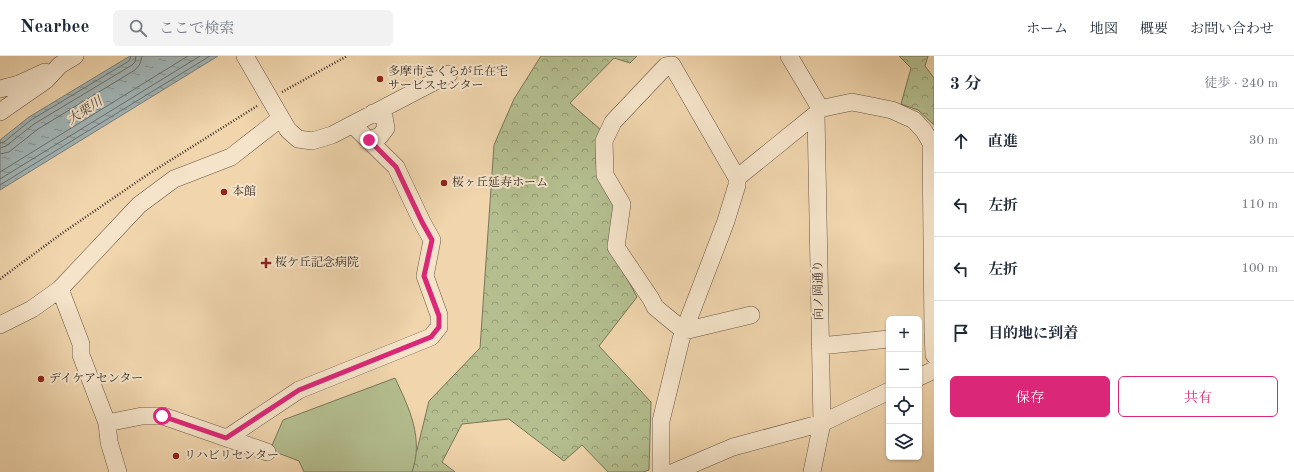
<!DOCTYPE html>
<html lang="ja">
<head>
<meta charset="utf-8">
<style>
	:root { --surface:#fff; --page:#f2f2f3; --text:#1f2937; --muted:#747a83; --line:#e0e1e3; --accent:#db2777 }
	body { margin:0; font-family:"Old Standard TT","Noto Serif JP",serif; background:var(--page); color:var(--text) }
	.controls { position:absolute; right:12px; bottom:12px; display:grid; overflow:hidden; border-radius:6px; box-shadow:0 1px 3px #0004 }
	.controls button { width:36px; height:36px; display:grid; place-items:center; padding:0; border:0; border-bottom:1px solid var(--line); background:var(--surface); color:var(--text); font:20px sans-serif }
	.stop { position:absolute; width:12px; height:12px; margin:-9px; border:3px solid #db2777; border-radius:50%; background:#fff }
	.stop.end { background:#db2777; border-color:#fff; box-shadow:0 1px 4px #0008 }
	.list { margin:0; padding:0; list-style:none }
	h2 { display:flex; justify-content:space-between; align-items:center; height:52px; margin:0; padding:0 16px; font-size:17px }
	h2 small { font-size:13px; font-weight:400; color:var(--muted) }
	.list li { display:grid; grid-template-columns:26px 1fr auto; gap:12px; align-items:center; box-sizing:border-box; height:64px; padding:0 16px; border-top:1px solid var(--line) }
	.list b { display:block; font-size:15px; white-space:nowrap }
	.list em { font-size:13px; font-style:normal; color:var(--muted) }
	.actions { display:flex; gap:8px; padding:12px 16px }
	.actions a { flex:1; padding:9px 0; border:1px solid var(--accent); border-radius:6px; text-align:center; font-size:14px; color:var(--accent) }
	.actions .main { background:var(--accent); color:#fff }
	.icon { flex:none; width:22px; height:22px; fill:none; stroke:currentColor; stroke-width:2; stroke-linecap:round; stroke-linejoin:round }
	.map { position:relative; flex:none; width:934px; height:416px; overflow:hidden }
	header { display:flex; align-items:center; gap:24px; box-sizing:border-box; height:56px; padding:0 20px; background:var(--surface); border-bottom:1px solid var(--line) }
	header strong { font-size:19px }
	nav { display:flex; gap:22px; margin-inline-start:auto; font-size:14px }
	.search { width:280px; height:36px; background:var(--page); display:flex; align-items:center; gap:10px; box-sizing:border-box; padding:0 14px; border-radius:6px; color:var(--muted); font-size:15px }
	main { display:flex }
	aside { flex:1; background:var(--surface) }
	.map>svg:first-child { display:block }
</style>
</head>
<body>
<header>
<strong>Nearbee</strong>
<div class="search"><svg class="icon" aria-label="search" viewBox="0 0 24 24"><circle cx="10" cy="10" r="6"/><path d="M15 15l6 6"/></svg>ここで検索</div>
<nav><a>ホーム</a><a>地図</a><a>概要</a><a>お問い合わせ</a></nav>
</header>
<main>
<div class="map">
<svg width="934" height="416" viewBox="0 0 934 416">
	<defs>
		<pattern id="forest-crowns" width="20" height="18" patternUnits="userSpaceOnUse"><rect width="20" height="18" fill="#b4be8f"/><path d="M2 6a3 3 0 1 1 6 0M12 15a3 3 0 1 1 6 0" fill="none" stroke="#949b75"/></pattern>
		<pattern id="water-ripples" width="26" height="14" patternUnits="userSpaceOnUse"><rect width="26" height="14" fill="#a1b5b7"/><path d="M2 4q2-2 4 0t4 0M15 11q2-2 4 0t4 0" fill="none" stroke="#849495"/></pattern>
	</defs>
	<rect width="100%" height="100%" fill="#f0d5ad"/>
	<filter id="stains"><feTurbulence type="fractalNoise" baseFrequency=".005" numOctaves="4"/><feColorMatrix values="0 0 0 0 .2 0 0 0 0 .09 0 0 0 0 .02 0 0 0 .5 -.17"/></filter>
	<radialGradient id="worn" r=".72"><stop offset=".6" stop-color="#630" stop-opacity="0"/><stop offset="1" stop-color="#630" stop-opacity=".3"/></radialGradient>
	<path fill="url(#forest-crowns)" stroke="#78765a" d="M541 0H637L630 7 614 2 570 47 601 74 596 107 617 155 609 189 637 241 599 290 651 346 649 414 643 416H608L582 389 564 405 509 363 462 368 442 406 455 416H403L405 411 417 394 429 345 480 292 494 89 514 43Z
		M899 0H928L925 10 934 22V69L918 54 901 48 911 12Z"/>
	<path fill="#b4be8f" stroke="#78765a" d="M395 322C409 352 424 382 412 416H304L299 405 270 394 283 364Z"/>
	<path fill="url(#water-ripples)" stroke="#797f7d" d="M130 0H218L0 134V84L29 61Z"/>
	<g fill="none" stroke-linecap="round" stroke-linejoin="round">
		<path stroke="#6e716e" stroke-width="1" d="M0 87 4 86 31 64 129 5 131 0
			M0 92 6 90 34 68 132 9 135 6 136 0
			M0 98 9 96 38 73 135 14 140 8 142 0
			M0 116 188 0
			M0 123 200 0
			M0 129 210 0"/>
		<g stroke="#695748" stroke-width="18">
			<path id="minor" d="M245 0 288 74 298 83 312 85 332 79 449 18
				M789 0 817 47 819 53
				M0 33 19 28 45 16
				M819 53 852 46 892 54 914 64 924 75 931 87 933 276 934 299
				M0 56 46 24 60 9 75 0
				M369 84 380 80 386 72 384 61 373 57
				M737 122 816 58
				M60 233 81 288V299L107 367 109 386 118 416
				M0 269 32 253 60 233 139 149 174 123 231 101 281 62
				M820 290 889 283
				M919 321 934 314
				M107 367 142 360H163L267 396
				M227 382 299 334 431 281 439 271V259L425 220 432 184 422 166 396 111 353 69
				M661 416V365L681 283 684 275 726 165 737 129V122L672 9 666 10 613 66 604 85 605 119 622 148 616 191 651 243 655 251 684 275 751 259
				M674 416 733 391 822 367 889 335
				M812 416 822 367 816 58 819 53"/>
		</g>
		<path stroke="#3c2d26" stroke-width="2.5" stroke-dasharray="1 2" stroke-linecap="butt" d="M282 36 347 0
			M0 223 61 178 147 119 257 50"/>
		<use href="#minor" stroke="#f5e4ca" stroke-width="17"/>
	</g>
	<g fill="none" stroke-linecap="round" stroke-linejoin="round">
		<path stroke="#db2777" stroke-width="5" d="M162 360 226 382 299 334 431 281 439 271V260L424 220 432 184 422 166 396 111 369 84"/>
	</g>
	<g fill="#8f2418" stroke="#f5e4ca" stroke-width="1.5">
		<circle cx="380" cy="23" r="4"/>
		<circle cx="444" cy="127" r="4"/>
		<circle cx="224" cy="136" r="4"/>
		<path d="M264 201h4v4h4v4h-4v4h-4v-4h-4v-4h4z"/>
		<circle cx="41" cy="323" r="4"/>
		<circle cx="176" cy="400" r="4"/>
	</g>
	<g text-anchor="middle" dominant-baseline="central" stroke-width="4" stroke-linejoin="round" paint-order="stroke">
		<g font-size="12" fill="#3c2d26" stroke="#f5e4ca" text-anchor="start">
			<text x="388" y="16">多摩市さくらが丘在宅<tspan x="388" dy="14">サービスセンター</tspan></text>
			<text x="452" y="127">桜ヶ丘延寿ホーム</text>
			<text x="232" y="136">本館</text>
			<text x="275" y="207">桜ケ丘記念病院</text>
			<text x="49" y="323">デイケアセンター</text>
			<text x="184" y="400">リハビリセンター</text>
		</g>
		<g font-size="12" fill="#3c2d26" stroke="#f5e4ca">
			<text transform="translate(819 234) rotate(-91)">向ノ岡通り</text>
		</g>
		<g font-size="13" font-style="italic" fill="#504843" stroke="#f5e4ca">
			<text transform="translate(85 55) rotate(-33)">大栗川</text>
		</g>
	</g>
	<rect width="100%" height="100%" filter="url(#stains)"/>
	<rect width="100%" height="100%" fill="url(#worn)"/>
</svg>
<div class="controls">
<button>+</button>
<button>−</button>
<button><svg class="icon" aria-label="locate" viewBox="0 0 24 24"><circle cx="12" cy="12" r="6"/><path d="M12 2v4M12 18v4M2 12h4M18 12h4"/></svg></button>
<button><svg class="icon" aria-label="layers" viewBox="0 0 24 24"><path d="M12 4l9 5-9 5-9-5zM3 14l9 5 9-5"/></svg></button>
</div>
<div class="stop" style="left:162px;top:360px"></div>
<div class="stop end" style="left:369px;top:84px"></div>
</div>
<aside>
<h2>3 分<small>徒歩 · 240 m</small></h2>
<ul class="list">
<li><svg class="icon" aria-label="ahead" viewBox="0 0 24 24"><path d="M12 20V5M6 11l6-6 6 6"/></svg><div><b>直進</b></div><em>30 m</em></li>
<li><svg class="icon" aria-label="left" viewBox="0 0 24 24"><path d="M17 20v-9H6M10 6l-5 5 5 5"/></svg><div><b>左折</b></div><em>110 m</em></li>
<li><svg class="icon" aria-label="left" viewBox="0 0 24 24"><path d="M17 20v-9H6M10 6l-5 5 5 5"/></svg><div><b>左折</b></div><em>100 m</em></li>
<li><svg class="icon" aria-label="arrive" viewBox="0 0 24 24"><path d="M6 21V4h12l-3 4 3 4H6"/></svg><div><b>目的地に到着</b></div></li>
</ul>
<div class="actions"><a class="main">保存</a><a>共有</a></div>
</aside>
</main>
</body>
</html>
